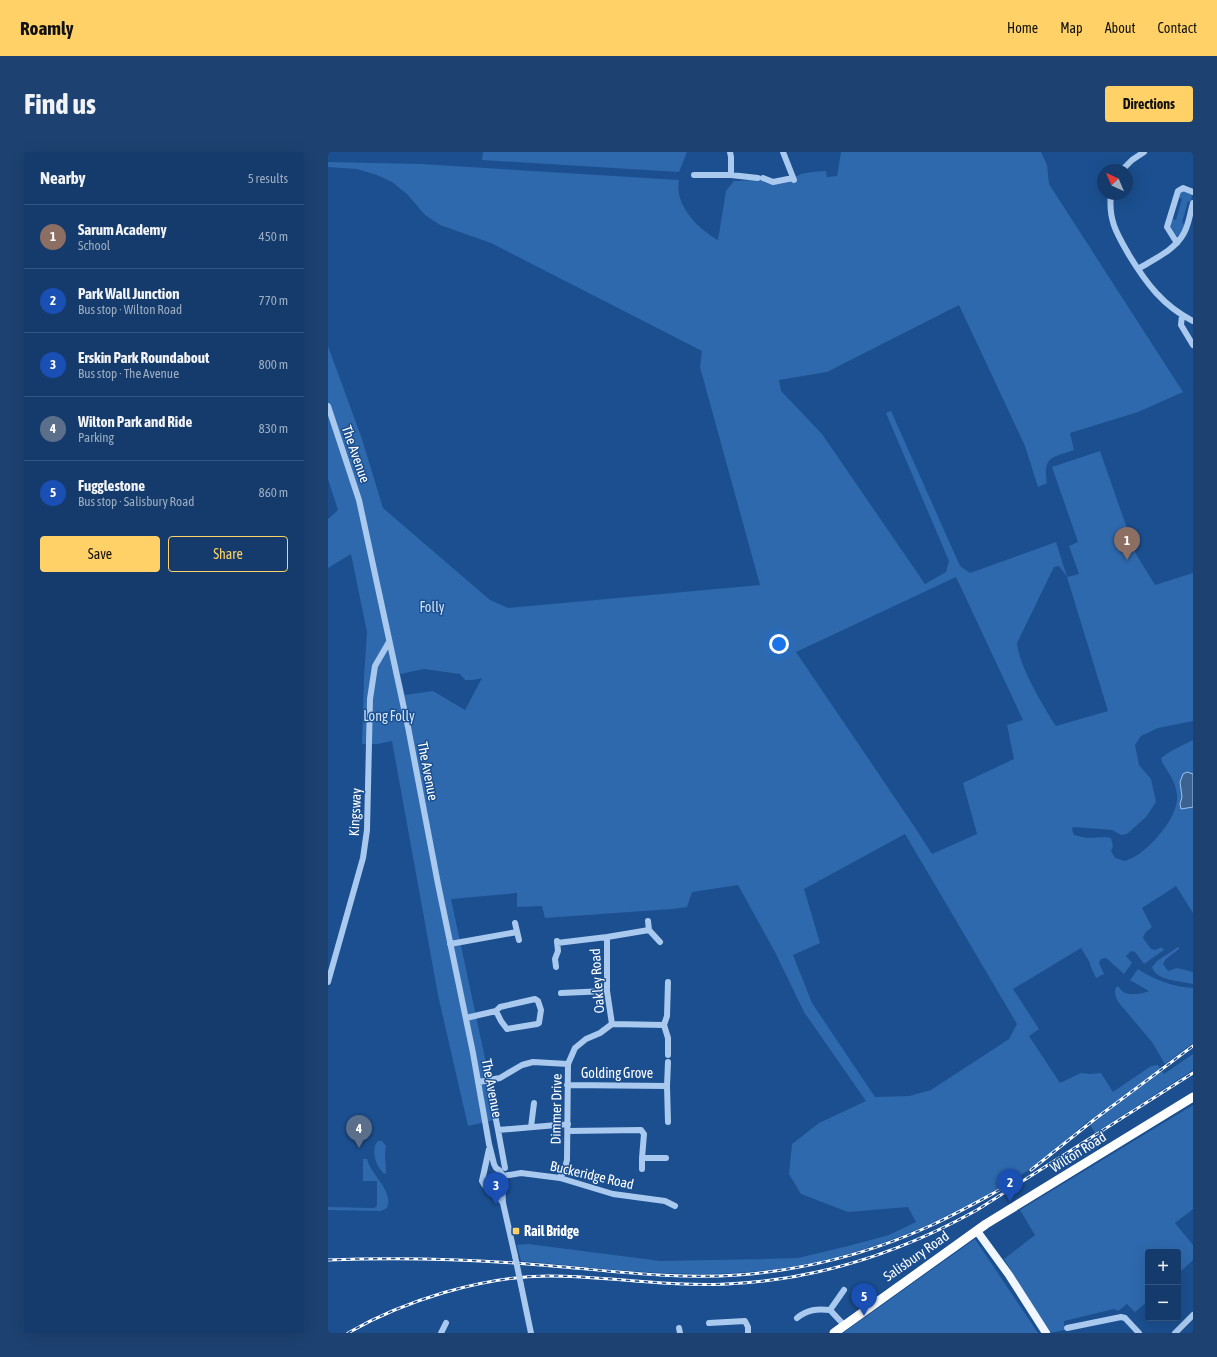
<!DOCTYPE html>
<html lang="en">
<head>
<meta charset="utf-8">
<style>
	:root { --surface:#143b6b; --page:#1d4271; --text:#f1f3f6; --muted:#9dadc1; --line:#33557e; --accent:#ffd166 }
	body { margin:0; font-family:"Asap Condensed",sans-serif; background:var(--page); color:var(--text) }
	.controls { position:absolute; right:12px; bottom:12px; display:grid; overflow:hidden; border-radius:4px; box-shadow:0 4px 16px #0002 }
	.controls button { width:36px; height:36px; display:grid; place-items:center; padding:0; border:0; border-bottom:1px solid var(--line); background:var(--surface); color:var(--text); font:20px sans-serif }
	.compass { position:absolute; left:769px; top:12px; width:36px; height:36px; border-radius:50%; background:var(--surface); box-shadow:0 4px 16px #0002; rotate:316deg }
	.you { position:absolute; left:451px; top:492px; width:14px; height:14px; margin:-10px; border:3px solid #fff; border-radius:50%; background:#1a73e8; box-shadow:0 0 0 6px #1a73e833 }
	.badge { display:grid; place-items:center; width:26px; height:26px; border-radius:50%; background:var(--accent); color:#fff; font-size:13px; font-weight:700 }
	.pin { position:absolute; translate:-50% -33px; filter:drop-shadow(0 1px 2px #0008) }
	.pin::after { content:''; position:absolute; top:21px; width:14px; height:12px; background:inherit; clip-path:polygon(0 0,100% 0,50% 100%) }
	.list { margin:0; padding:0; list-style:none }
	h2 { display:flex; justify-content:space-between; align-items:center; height:52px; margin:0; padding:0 16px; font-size:17px }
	h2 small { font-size:13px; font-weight:400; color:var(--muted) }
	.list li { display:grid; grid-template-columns:26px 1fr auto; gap:12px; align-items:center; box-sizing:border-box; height:64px; padding:0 16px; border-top:1px solid var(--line) }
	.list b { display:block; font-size:15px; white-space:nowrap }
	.list p { margin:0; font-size:13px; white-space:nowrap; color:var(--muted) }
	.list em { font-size:13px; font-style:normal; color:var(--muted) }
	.actions { display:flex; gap:8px; padding:12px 16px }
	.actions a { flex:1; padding:9px 0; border:1px solid var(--accent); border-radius:4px; text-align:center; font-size:14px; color:var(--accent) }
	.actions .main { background:var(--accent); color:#111 }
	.map { position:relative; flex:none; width:865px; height:1181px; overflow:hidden; border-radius:4px }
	header { display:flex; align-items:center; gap:24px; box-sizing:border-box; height:56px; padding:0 20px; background:var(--accent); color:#111 }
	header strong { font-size:19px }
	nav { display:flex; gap:22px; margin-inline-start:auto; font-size:14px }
	.intro { display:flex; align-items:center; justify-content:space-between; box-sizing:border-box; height:96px; padding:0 24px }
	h1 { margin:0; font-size:28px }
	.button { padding:10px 18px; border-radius:4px; background:var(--accent); color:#111; font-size:14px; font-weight:700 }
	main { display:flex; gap:24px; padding:0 24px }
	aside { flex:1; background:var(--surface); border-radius:4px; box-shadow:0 4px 16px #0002 }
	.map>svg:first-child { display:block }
</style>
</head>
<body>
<header>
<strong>Roamly</strong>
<nav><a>Home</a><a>Map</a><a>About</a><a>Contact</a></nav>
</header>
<div class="intro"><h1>Find us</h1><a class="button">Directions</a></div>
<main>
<aside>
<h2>Nearby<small>5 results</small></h2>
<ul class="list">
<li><span class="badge" style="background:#8d6e63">1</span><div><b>Sarum Academy</b><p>School</p></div><em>450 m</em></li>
<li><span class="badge" style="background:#1a4fb4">2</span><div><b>Park Wall Junction</b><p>Bus stop · Wilton Road</p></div><em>770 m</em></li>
<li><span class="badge" style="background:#1a4fb4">3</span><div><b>Erskin Park Roundabout</b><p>Bus stop · The Avenue</p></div><em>800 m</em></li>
<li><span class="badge" style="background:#5c6f8a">4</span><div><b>Wilton Park and Ride</b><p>Parking</p></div><em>830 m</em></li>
<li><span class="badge" style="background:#1a4fb4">5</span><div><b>Fugglestone</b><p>Bus stop · Salisbury Road</p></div><em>860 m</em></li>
</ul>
<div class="actions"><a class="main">Save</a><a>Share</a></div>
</aside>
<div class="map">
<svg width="865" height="1181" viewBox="0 0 865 1181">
	<rect width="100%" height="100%" fill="#1b4f8f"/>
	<path fill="#2e69ad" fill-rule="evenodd" d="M155 0H359L351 20 154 8Z
		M513 0H713L719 13 721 32 855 240 810 260 742 281 746 298C723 306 715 304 719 331L710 335 697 294 631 153 499 220 451 228 453 239 494 282 597 432 618 420 621 409 558 261 563 259 632 414 642 421 728 390 739 425 751 422 741 394 750 390 724 315 772 299 808 402 827 433 865 421V569L830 576 813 584 807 593 811 613 823 627 828 650 818 665 799 682 793 683 784 678 745 675 744 678 746 683 759 686 778 685 783 686 785 694 783 699 787 706 797 709C801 707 807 705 811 702 826 691 851 664 849 643 848 630 840 620 834 610L833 606 843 599 865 588V761L848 734 814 756 824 775 817 781 815 786 823 797 827 798 834 795 836 798 816 812 807 800 803 799 798 804 804 811 796 822 778 806 773 807 771 811 776 822 768 826 762 813V811L753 796 685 837 711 877 701 884 732 931 753 921 762 922 773 921 785 940 823 914 830 913 836 922 865 902V918L767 981 760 969C739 987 719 1006 696 1021 685 1029 673 1035 662 1041 583 1086 496 1117 405 1121 335 1125 263 1115 193 1109L189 1093 200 1092 333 1109 436 1107 470 1106 520 1094 561 1083 588 1070 580 1055 520 1060 473 1042 461 1022 464 992 491 971 538 949 476 860 447 800 410 733 364 740 359 755 344 757 217 766 214 754 189 755V741L123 747 170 967 140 974 110 843 64 589 50 592H34L36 526 39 480 23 402 0 416V367L10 358 0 327V194L34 287 55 356 162 448 180 456 432 433 372 215 374 199 163 91 112 73 97 63 79 42 64 30 49 23 29 17 0 15V10L93 12 351 28C346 53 370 77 390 88L398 39 406 29 447 27 461 28 473 22 484 20 498 19 499 25 509 24ZM731 414 739 425 780 559 728 574C715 554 691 514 689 491L726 415ZM628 425 695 568 679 573 686 607 635 631 649 682 604 702 588 677 468 500ZM96 517 132 522 137 528H145L154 526 137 558 105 539 77 543 72 522ZM577 682 689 872 681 887 603 938 581 944 547 945 484 851 465 803 492 791 476 737Z
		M855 39 864 42 863 50 860 49 854 71 857 72 855 78 849 85 842 73 844 67 848 68 854 47 850 45 852 40Z
		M850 795H851V797L838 807 835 812 840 819 849 816 865 820V832C853 829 828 829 824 815L829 809Z
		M810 817C826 828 846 835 865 836V891L837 912 824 890 791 851C788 845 785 840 789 834 791 835 792 837 794 839 799 844 815 842 821 839L802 828Z
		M865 953V1057L847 1071 865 1093V1108L850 1122V1100H820V1149L807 1160 799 1152 790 1159 786 1157 736 1169V1178L722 1181 676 1107 707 1083 692 1058Z
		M50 989H54L58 994C56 1003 58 1012 58 1021L56 1022C48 1013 45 1005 47 993Z
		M35 1007H39C43 1023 66 1039 59 1056L53 1059 0 1058V1055L46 1056 49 1054V1029H35Z
		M647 1087 710 1181H515Z"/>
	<path fill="#3c6290" stroke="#9cc4f0" d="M859 620 865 622V655L853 657 852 652 854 645 852 630 855 622Z"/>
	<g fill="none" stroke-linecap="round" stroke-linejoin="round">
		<path stroke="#a9c9ee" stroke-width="6" d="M402 0 403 5V23
			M455 0 466 28
			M794 18 804 8 816 0
			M366 23H403L430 26
			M435 26 445 30 465 26
			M783 42C780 68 789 82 801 103 818 131 835 154 865 169
			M849 91 839 75 850 39 855 36 865 40
			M810 117C826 107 847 98 856 81 861 72 862 61 865 51
			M854 163 853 173 865 193
			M0 254 31 348 80 575 110 732 145 901 161 992 166 1012 168 1016 171 1018 175 1024 174 1031 175 1051 187 1104
			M320 769 321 778
			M187 771 191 788
			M279 785V839L284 872
			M229 791 279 785 321 778 332 790
			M122 792 189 780
			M228 815 227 807 230 799 229 789
			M0 830 35 706 39 678 42 547 47 514 61 490
			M233 841 279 839
			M138 866 168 859 172 855 207 847 210 849 213 858 211 871 209 872 179 877 173 869 168 859
			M336 873 339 864 340 830
			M151 930 172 926 194 913 205 910 240 912
			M239 933 339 934 340 910
			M339 934 340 970
			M163 942 170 978
			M203 975 206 951
			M240 979 313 978 316 982 314 1006H338
			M161 997 154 1029C158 1038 167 1039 174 1031
			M177 1016 170 978 240 972
			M314 1017V1006
			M175 1024 193 1021 232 1026 285 1042 337 1049 347 1054
			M232 1026 236 1019 239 1008 240 912 247 896 258 887 272 881 284 872 336 873 340 886V903
			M165 1037 175 1051
			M193 1133 203 1181
			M502 1158 516 1138
			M469 1166C480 1157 489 1157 502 1158L516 1173
			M381 1171 417 1169 420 1175V1181
			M351 1176 352 1181
			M739 1176 793 1165 797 1166 811 1181
			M113 1181 118 1171
			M847 1181 865 1163"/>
		<path stroke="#f0f6ff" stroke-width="8" d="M649 1079 681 1123 718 1181"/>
		<path stroke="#fff" stroke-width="9" d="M506 1181 658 1072 865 945"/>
		<g stroke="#fff" stroke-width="3">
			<path id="rail" d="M703 1018 767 967 865 894
				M0 1108C71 1105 141 1107 212 1113 278 1118 344 1128 410 1123 477 1118 543 1101 604 1073 628 1062 651 1049 675 1036
				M20 1181C75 1149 155 1124 220 1124 280 1124 339 1135 399 1132 488 1128 572 1101 649 1058L865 921"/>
		</g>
		<use href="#rail" stroke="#1b4f8f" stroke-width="1.5" stroke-dasharray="4.5" stroke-linecap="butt"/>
		<path stroke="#a9c9ee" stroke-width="6" d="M187 1104 193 1133"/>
	</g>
	<rect fill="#ffd166" stroke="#1b4f8f" stroke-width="1.5" x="184" y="1075" width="8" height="8" rx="2"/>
	<g text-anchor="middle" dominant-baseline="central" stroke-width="3" stroke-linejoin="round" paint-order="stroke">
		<g font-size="14" fill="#fff" stroke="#1b4f8f">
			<text transform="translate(28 302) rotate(71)">The Avenue</text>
			<text transform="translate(100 619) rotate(79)">The Avenue</text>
			<text transform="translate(27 660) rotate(-87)">Kingsway</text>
			<text transform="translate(269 829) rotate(-94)">Oakley Road</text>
			<text x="289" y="921">Golding Grove</text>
			<text transform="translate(164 936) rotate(79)">The Avenue</text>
			<text transform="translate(228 957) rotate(-89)">Dimmer Drive</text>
			<text transform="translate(750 1000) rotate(-32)">Wilton Road</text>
			<text transform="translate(264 1023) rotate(13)">Buckeridge Road</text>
			<text transform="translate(588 1104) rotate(-35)">Salisbury Road</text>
		</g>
		<g font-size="14" fill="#cfe3fa" stroke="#1b4f8f">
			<text x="104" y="455">Folly</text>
			<text x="61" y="564">Long Folly</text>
		</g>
		<g font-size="14" font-weight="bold" fill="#fff" stroke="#1b4f8f" text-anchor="start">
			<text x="196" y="1079">Rail Bridge</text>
		</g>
	</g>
</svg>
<div class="controls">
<button>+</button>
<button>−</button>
</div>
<svg class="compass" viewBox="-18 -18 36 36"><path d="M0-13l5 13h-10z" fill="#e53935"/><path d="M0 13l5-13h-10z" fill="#9dadc1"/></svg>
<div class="you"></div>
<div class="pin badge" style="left:799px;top:408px;background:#8d6e63">1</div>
<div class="pin badge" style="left:682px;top:1050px;background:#1a4fb4">2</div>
<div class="pin badge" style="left:168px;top:1053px;background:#1a4fb4">3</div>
<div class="pin badge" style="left:31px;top:996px;background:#5c6f8a">4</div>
<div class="pin badge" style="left:536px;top:1164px;background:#1a4fb4">5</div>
</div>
</main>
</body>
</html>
